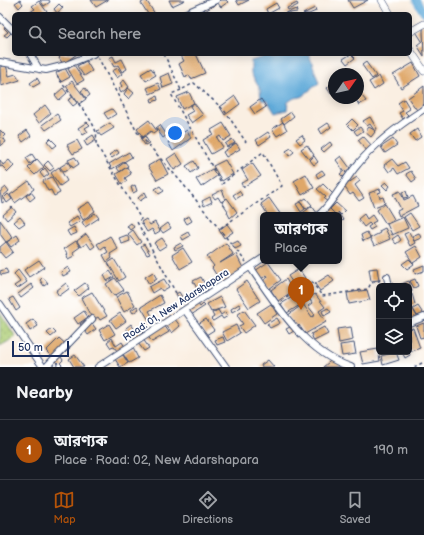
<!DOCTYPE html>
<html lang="en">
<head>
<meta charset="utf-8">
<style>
	:root { --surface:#171b24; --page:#242831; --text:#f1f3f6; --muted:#9ea1a6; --line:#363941; --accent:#b45309 }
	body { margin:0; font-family:"Balsamiq Sans","Noto Sans Bengali",sans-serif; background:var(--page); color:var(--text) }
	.controls { position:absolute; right:12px; bottom:12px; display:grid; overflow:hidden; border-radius:6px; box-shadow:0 2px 10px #0003 }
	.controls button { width:36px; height:36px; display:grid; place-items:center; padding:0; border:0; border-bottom:1px solid var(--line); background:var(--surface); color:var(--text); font:20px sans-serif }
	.compass { position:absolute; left:328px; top:68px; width:36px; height:36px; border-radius:50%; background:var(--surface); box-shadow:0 2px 10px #0003; rotate:56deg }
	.scale { position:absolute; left:12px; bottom:10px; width:57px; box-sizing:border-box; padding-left:4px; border:2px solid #1b2f5e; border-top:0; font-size:11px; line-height:14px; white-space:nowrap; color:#1b2f5e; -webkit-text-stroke:3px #fff; paint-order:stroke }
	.you { position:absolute; left:175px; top:133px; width:14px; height:14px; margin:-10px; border:3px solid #fff; border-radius:50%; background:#1a73e8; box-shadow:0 0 0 6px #1a73e833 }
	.badge { display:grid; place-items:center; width:26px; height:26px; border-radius:50%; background:var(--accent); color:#fff; font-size:13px; font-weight:700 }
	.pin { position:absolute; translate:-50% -33px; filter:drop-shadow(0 1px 2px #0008) }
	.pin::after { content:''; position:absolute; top:21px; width:14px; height:12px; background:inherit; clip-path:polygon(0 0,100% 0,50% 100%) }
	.popup { position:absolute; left:260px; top:212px; width:82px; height:52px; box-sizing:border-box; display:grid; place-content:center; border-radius:6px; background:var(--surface); filter:drop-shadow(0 1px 3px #0005); font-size:13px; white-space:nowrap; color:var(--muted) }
	.popup b { font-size:15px; color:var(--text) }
	.popup::after { content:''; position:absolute; left:50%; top:100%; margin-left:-8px; border:8px solid transparent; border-top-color:var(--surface) }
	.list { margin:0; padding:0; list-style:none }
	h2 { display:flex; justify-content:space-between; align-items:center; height:52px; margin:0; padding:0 16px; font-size:17px }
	h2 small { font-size:13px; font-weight:400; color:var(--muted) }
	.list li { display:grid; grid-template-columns:26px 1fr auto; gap:12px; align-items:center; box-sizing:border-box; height:60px; padding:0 16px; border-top:1px solid var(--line) }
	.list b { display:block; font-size:15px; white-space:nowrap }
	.list p { margin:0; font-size:13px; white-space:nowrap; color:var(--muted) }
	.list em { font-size:13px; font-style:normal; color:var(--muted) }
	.icon { flex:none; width:22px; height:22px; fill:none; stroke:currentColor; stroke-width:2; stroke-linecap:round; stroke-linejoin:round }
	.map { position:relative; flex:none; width:424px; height:367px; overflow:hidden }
	.search { position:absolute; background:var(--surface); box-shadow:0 2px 10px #0003; left:12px; right:12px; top:12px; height:44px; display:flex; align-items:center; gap:10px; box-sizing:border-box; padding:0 14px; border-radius:6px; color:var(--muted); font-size:15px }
	.sheet { height:112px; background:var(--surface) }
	nav { display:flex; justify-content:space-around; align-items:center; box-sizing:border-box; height:56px; border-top:1px solid var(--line); background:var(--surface); font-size:11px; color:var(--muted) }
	nav a { display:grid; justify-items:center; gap:2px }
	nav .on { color:var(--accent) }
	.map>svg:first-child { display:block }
</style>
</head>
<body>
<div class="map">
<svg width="424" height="367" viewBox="0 0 424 367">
	<defs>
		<pattern id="park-dots" width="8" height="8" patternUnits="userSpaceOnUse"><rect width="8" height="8" fill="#accc73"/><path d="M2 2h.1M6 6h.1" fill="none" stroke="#8ba662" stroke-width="1.8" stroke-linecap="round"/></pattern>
	</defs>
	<rect width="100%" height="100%" fill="#fff"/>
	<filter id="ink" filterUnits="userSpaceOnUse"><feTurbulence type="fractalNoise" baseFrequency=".025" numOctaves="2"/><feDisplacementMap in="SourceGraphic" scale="8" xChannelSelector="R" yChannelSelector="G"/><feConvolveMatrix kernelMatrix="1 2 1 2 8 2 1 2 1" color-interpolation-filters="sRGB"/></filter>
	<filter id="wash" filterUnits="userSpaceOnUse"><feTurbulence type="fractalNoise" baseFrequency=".012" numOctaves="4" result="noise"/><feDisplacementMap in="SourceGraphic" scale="16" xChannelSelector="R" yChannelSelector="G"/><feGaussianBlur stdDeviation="0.9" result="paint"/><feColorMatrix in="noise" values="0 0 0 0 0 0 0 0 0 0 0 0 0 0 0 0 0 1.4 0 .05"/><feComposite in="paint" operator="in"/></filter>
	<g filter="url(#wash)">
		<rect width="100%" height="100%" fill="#faefe2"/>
		<path fill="url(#park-dots)" stroke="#647e68" d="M0 312 16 337 0 346Z"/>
		<path fill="#61aad9" stroke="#3e6c9c" d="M278 54H309L319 83 301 97 294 98 288 102 287 110 275 113 267 100 261 101 260 89 251 74V61L267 56 275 59Z"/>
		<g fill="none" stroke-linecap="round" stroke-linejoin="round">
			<path stroke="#61aad9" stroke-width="8" d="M416 0 424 13"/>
		</g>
		<g id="blocks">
			<path fill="#dfa769" d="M20 0 23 4 19 8 15 3Z
				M40 0H49L50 2 44 6Z
				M91 0H108L96 7Z
				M146 0 155 14H148L141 3Z
				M169 0H185L172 6Z
				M214 0 216 4 205 11 201 5Z
				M219 0H226L228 2 221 7 217 2Z
				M236 0H249L239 5Z
				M348 0H368L353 8Z
				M39 1 47 12 44 14H31L30 12 35 9 32 6Z
				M276 3 279 8 268 14 266 9Z
				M297 3 298 5 288 10 287 8Z
				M59 4 63 8 57 13 54 9Z
				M315 8 316 11 309 14H303Z
				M296 9 297 12 283 14Z
				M10 23 14 30 7 37 4 35 8 32 4 28Z
				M424 24 423 31 424 56 417 45 422 41 415 30Z
				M58 54H77L63 64 59 58 60 57Z
				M180 54H196L205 73 191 79 189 75 185 77 179 64 184 61Z
				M351 54 355 58 347 64 343 59Z
				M113 56 116 62 122 59 127 69 122 72 118 65 114 67 109 58Z
				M86 61 92 71 84 76 77 66Z
				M366 62 376 76 372 79 362 65Z
				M413 63 420 76 401 88 393 75Z
				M6 65 9 76 16 74 20 80 1 86 0 67Z
				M74 65 84 80 77 84 68 69Z
				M65 68 70 77 61 82 56 73Z
				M118 68 122 74 117 78 112 71Z
				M151 68 156 75 146 81 141 74Z
				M351 69 354 74H343Z
				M169 73 173 84 163 88 160 77Z
				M379 76 383 84 374 90 369 82Z
				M37 78 40 83 33 87 30 83Z
				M124 80 129 87 121 93 119 89 122 86 120 83Z
				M72 81 86 99 79 104 66 86Z
				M158 83 161 89 150 94 147 88Z
				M333 83 334 92 331 94 327 88Z
				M424 86V104L417 110 408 98Z
				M63 88 67 93 59 100 55 95Z
				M85 88 90 95 86 98 81 91Z
				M128 88 134 93 129 99 124 94Z
				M189 92 194 103 182 109 177 97Z
				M359 92 366 101 359 105 355 98H358Z
				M157 96 158 100 152 102 151 99Z
				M235 96 240 104 225 115 220 107Z
				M73 97 77 103 73 106 68 100Z
				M261 99 266 107 255 114 250 107Z
				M404 99 410 109 405 112 408 115 403 119 399 113 403 111 398 103Z
				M194 103 203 115 192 123 186 115 193 111 190 106Z
				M45 105 51 113 39 123 33 115Z
				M112 109 116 114 108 119 104 113Z
				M291 112 294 116 284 124 281 119Z
				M57 114 61 120 46 130 42 125Z
				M370 117 377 129 374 131 375 132 371 137 365 132 369 127 374 130 370 124 367 126 363 121Z
				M352 119 358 125 353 130 347 124Z
				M149 120 157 131 153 134 151 131 143 137 137 129Z
				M87 122 90 125 85 128 88 132 83 135 78 128Z
				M283 122 287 130 277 136 272 129Z
				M110 123 114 128 101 136 97 131Z
				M223 123 231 136 223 141 220 136 217 138 223 147 211 154 203 140 213 134 211 130Z
				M328 123 331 127 322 134 319 129Z
				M160 125 167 135 163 138 156 128Z
				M360 127 363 131 357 135 354 131Z
				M417 129 421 137 415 141 410 134Z
				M0 130 5 135 3 137 6 142 0 146Z
				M27 130 31 136 23 142 19 136Z
				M187 130 191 138 173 151 168 142Z
				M268 132 271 137 259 145 256 140Z
				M93 135 96 140 87 146 84 141Z
				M302 135 305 140 300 144 296 139Z
				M145 136 149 143 145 145 141 139Z
				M363 136 373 147 368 152 358 140Z
				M50 138 57 145 53 148 47 141Z
				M232 139 235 143 227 147 225 144Z
				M393 139 397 145 385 153 381 147Z
				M77 140 82 149 73 154 67 145Z
				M330 142 332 145 324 152 321 149Z
				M236 143 240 149 226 157 223 152Z
				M307 145 314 155 309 159 301 149Z
				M291 148 294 152 289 156 286 151Z
				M117 150 119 153 112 158 109 155Z
				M129 152 132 157 112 169 109 164Z
				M176 153 183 164 174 170 167 159Z
				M32 154 36 160 30 164 26 158Z
				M314 156 318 162 314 165 310 160Z
				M341 156 350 168 345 172 347 174 343 177 340 174 344 171 336 160Z
				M75 157 79 164 73 168 68 160Z
				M37 159 44 167 35 175 28 168Z
				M160 159 168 174 157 180 148 166Z
				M392 159 398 166 405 162 409 168 398 174 394 168 389 172 384 165Z
				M0 160 3 165 9 160 14 166 8 172 2 166 0 167Z
				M225 160 233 174 222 181 213 166Z
				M48 161 54 168 50 171 44 165Z
				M194 161 198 168 191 173 186 166Z
				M68 162 71 167 64 172 60 167Z
				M125 162 128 166 120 172 117 168Z
				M252 163 261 176 243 187 241 183 248 180 242 170Z
				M59 167 67 181 60 186 51 173Z
				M127 167 131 174 125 178 127 181 122 184 116 174Z
				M45 168 49 174 44 178 40 173Z
				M212 169 217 176 201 187 196 179Z
				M322 170 325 174 318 178 316 174Z
				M411 171 416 179 412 182 406 174Z
				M306 174 314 188 302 195 294 181Z
				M52 177 60 193 54 196 51 190 48 191 43 181Z
				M357 177 360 181 355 185 364 198 359 201 353 193 350 195 344 186Z
				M29 181 34 189 15 203 10 195Z
				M386 182 390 186 387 190 382 185Z
				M323 184 334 195 328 202 324 199 326 197 317 189Z
				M135 185 137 191 133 193 131 187Z
				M160 186 164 191 159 194 155 189Z
				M6 187 9 191 2 197 5 201 2 203 0 192Z
				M380 189 381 192 378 193 380 198 383 197 385 203 374 207 369 193Z
				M222 190 226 199 221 202 218 197 215 199 212 195Z
				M239 191 242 195 236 199 233 195Z
				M400 191 404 200 413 196 418 206 399 216 397 211 401 209 393 194Z
				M406 191 408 197 404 198 402 192Z
				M31 192 35 197 30 201 26 196Z
				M145 192 147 196 140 201 138 198Z
				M8 194 12 199 7 203 4 198Z
				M210 197 212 202 204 206 202 201Z
				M227 198 237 212 230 218 227 212 228 211 222 202Z
				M269 198 281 215H268L261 204Z
				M306 198 312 205 306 209 300 202Z
				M89 202 95 211 83 220 77 209Z
				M300 202 305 209 301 212 296 204Z
				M336 203 345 211 341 215 338 212 343 220 339 223V213L336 215 330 209Z
				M385 204 394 219 386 224 377 210Z
				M312 206 317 213 314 215H300Z
				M12 207 16 212 7 220 3 215Z
				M95 213 99 218 85 227 82 222Z
				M410 213 419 226 412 230 404 217Z
				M364 214 367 219 372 215 376 221 372 223 375 227 370 230 368 227 371 225 369 223 364 227 358 219Z
				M77 216 80 221 70 227 67 223Z
				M189 216 192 221 187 224 184 219Z
				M20 217 25 223 19 227 14 222Z
				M403 217 408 228 392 235 387 224Z
				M146 219 150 225 155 222 160 231 155 234 152 229 147 232 141 222Z
				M0 220 13 238 6 242 0 234Z
				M131 223 134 227 130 230 127 226Z
				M168 223 171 228 163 233 160 229Z
				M227 224 233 232 224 238 219 230Z
				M74 227 77 233 70 236 67 231Z
				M385 228 390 239 374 246 370 238 380 233 379 231Z
				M133 230 141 242 137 245 128 234Z
				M188 232 190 236 183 240 181 236Z
				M367 232 370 238 363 241 361 235Z
				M409 232 415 243 410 246 404 234Z
				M419 233 421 238 414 241 412 236Z
				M86 234 95 246 91 249 87 243 81 247 77 241Z
				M17 235 20 240 11 247 7 242Z
				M127 235 130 241 122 244 119 238Z
				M398 235 401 240 396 244 392 239Z
				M110 236 118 249 110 254 112 258 107 262 103 255 108 252 105 247 101 250 97 244Z
				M162 238 167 245 159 250 154 243Z
				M76 241 80 247 73 252 74 256 68 259 67 255 68 254 64 249Z
				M238 241 241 246 235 249 232 244Z
				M6 242 13 252 5 258 0 252V247Z
				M181 243 183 246 175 250 174 247Z
				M226 243 233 254 220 263 236 254 244 270 222 284 212 268 214 266 207 257Z
				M144 244 150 254 147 255 141 246Z
				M416 246 422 257 413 263 406 252Z
				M183 248 192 262 180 269 172 255Z
				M114 259 125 277 119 281 108 263Z
				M409 259 414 264 407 269 402 264Z
				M39 260 44 267 29 277 24 270Z
				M268 262 281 280 269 289 263 281 268 277 267 275 261 279 255 271Z
				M424 265V271L415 274 414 269Z
				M68 267 71 272 63 276 61 272Z
				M377 268 379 280 371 281 369 269Z
				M6 269 8 273 1 275 0 271Z
				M299 269 305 278 295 286 288 276Z
				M18 270 27 282 17 289 14 286 20 282 14 274Z
				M110 271 114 277 107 281 104 275Z
				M153 272 157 279 149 284 145 277Z
				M329 275 334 281 320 291 315 284Z
				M43 277 48 283 44 286 40 280Z
				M201 277 208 290 200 294 193 281Z
				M115 278 124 290 114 296 106 284Z
				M164 279 169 287 162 291 160 288 152 293 149 287Z
				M286 279 293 291 278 301 271 290Z
				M415 279 418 286 414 288 410 281Z
				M247 281 260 301 249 308 236 289Z
				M409 281 412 291 409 292V286H396Z
				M66 283 70 288 59 296 56 291Z
				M85 283 89 288 79 296 74 291Z
				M31 284 34 288 21 298 18 294Z
				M367 290 370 300 349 304 347 293Z
				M127 291 135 305 124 312 116 297Z
				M92 292 107 316 100 320 98 317 93 320 81 298Z
				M179 292 184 300 181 302 176 294Z
				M315 294 325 307 319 311 326 322 305 334 299 325 297 327 287 316 303 304 312 317 315 315 308 306 312 303 309 298Z
				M412 294 415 304 409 306V295Z
				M160 295 164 303 149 311 154 319 150 322 141 307Z
				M294 296 300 305 287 313 281 304Z
				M13 297 20 308 16 311 9 299Z
				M220 297 225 307 211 312 207 304Z
				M196 301 200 307 203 304 205 306 191 315 186 307Z
				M239 304 241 307 232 312 231 309Z
				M271 304 277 314 264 323 257 313Z
				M137 306 139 309 133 313 131 310Z
				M418 306 424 315 419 319 413 309Z
				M328 308 331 312 324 316 322 311Z
				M412 308 418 318 409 322V309Z
				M218 310 221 315 225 312 228 316 223 319 221 316 213 321 211 319 214 317 212 313Z
				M244 310 255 325 244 333 239 326 243 324 237 315Z
				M84 311 88 317 78 324 74 318Z
				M120 313 126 321 116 328 110 320Z
				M172 315 180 326 172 333 163 321Z
				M88 318 96 329 88 335 80 324Z
				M277 318 280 323 270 328 267 324Z
				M33 319 38 326 30 331 26 324Z
				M206 319 214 330 206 335 198 324Z
				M144 323 148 328 134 339 126 328 131 324 135 330Z
				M424 323V337L420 338 416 326Z
				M109 324 115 334 105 340 99 330Z
				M164 325 169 332 152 342 147 335Z
				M236 325 240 333 227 341 222 332Z
				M294 325 297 329 289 334 286 329Z
				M324 327 328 334 314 341 311 334Z
				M351 327 353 340 339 343 337 329Z
				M413 328 420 348 410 352 409 329Z
				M52 329 56 333 51 337 47 333Z
				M223 337 225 342 217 345 215 340Z
				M59 338 70 348 61 357 63 360 60 363 64 367H55L58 363 46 351Z
				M112 338 116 346 122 342 125 347 118 352 114 347 111 348 107 342Z
				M143 339 149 348 144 351 138 343Z
				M354 343 356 354 342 356 340 345Z
				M133 348 138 358 129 363 123 354Z
				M378 349 380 361 363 364 360 352Z
				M396 352 399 360 383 365 381 356Z
				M402 352H409L410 355 405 358Z
				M75 355 84 367H74L69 359Z
				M123 355 128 363 120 367 115 359Z
				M334 358 341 365 339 367H323Z
				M268 360 274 367H262L261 365Z"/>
		</g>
	</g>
	<g filter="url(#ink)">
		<use href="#blocks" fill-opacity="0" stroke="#3c4c72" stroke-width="1"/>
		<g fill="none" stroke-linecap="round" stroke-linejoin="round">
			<g stroke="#3c4c72" stroke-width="8">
				<path id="minor" d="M184 14 216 0
					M0 17 14 31
					M30 54 39 69
					M0 62 46 70 66 65 93 54
					M319 215C335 200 344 180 358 164 376 142 401 124 424 109
					M251 268C276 305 306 353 351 367
					M387 277 389 286
					M0 304 43 367
					M185 310 226 367
					M409 323 424 317
					M46 367 92 319
					M98 367 263 258"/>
			</g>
			<g stroke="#3c4c72" stroke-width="8">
				<path id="tertiary" d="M382 0 390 14
					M410 32 424 24
					M410 50 424 71"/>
			</g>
			<path stroke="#3c4c72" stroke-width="1.5" stroke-dasharray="3 3" stroke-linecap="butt" d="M164 54 181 90 194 83 224 110 246 142
				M98 57 137 132 183 184 246 262
				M57 75C67 94 89 111 96 132 97 135 96 141 96 144L141 219 137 222 182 304
				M181 90 171 94 222 184 263 152 282 186 219 229
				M281 301 312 282 322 296 368 289 371 283 379 281 381 278
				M414 367 424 362"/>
			<use href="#minor" stroke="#fff" stroke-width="6"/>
			<use href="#tertiary" stroke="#fff" stroke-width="7"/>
		</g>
	</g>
	<g text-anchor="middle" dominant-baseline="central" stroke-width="3.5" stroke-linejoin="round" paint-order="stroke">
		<g font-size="10" fill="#1b2f5e" stroke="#fff">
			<text transform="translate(176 305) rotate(-33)">Road: 01, New Adarshapara</text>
		</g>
	</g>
</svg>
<div class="controls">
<button><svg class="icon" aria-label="locate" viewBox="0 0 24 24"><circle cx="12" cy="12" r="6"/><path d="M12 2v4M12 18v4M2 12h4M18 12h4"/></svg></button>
<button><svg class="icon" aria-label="layers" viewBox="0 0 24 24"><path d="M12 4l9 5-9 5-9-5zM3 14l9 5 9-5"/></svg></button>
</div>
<svg class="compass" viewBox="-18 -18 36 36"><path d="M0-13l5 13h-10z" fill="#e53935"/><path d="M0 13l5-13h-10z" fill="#9ea1a6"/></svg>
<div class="scale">50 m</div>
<div class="you"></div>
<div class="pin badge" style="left:301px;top:310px">1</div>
<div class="popup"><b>আরণ্যক</b>Place</div>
<div class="search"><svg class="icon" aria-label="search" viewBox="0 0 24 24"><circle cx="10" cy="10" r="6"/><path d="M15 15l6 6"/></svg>Search here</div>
</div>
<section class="sheet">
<h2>Nearby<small></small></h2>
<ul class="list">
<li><span class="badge">1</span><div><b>আরণ্যক</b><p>Place · Road: 02, New Adarshapara</p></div><em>190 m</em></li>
</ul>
</section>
<nav>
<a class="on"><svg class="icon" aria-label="map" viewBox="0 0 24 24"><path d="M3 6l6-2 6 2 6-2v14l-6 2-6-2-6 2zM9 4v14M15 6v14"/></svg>Map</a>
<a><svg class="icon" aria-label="directions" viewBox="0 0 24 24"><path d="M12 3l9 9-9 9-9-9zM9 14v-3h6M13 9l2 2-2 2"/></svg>Directions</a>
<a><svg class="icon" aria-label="saved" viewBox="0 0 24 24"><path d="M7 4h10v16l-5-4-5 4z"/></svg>Saved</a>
</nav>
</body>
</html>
